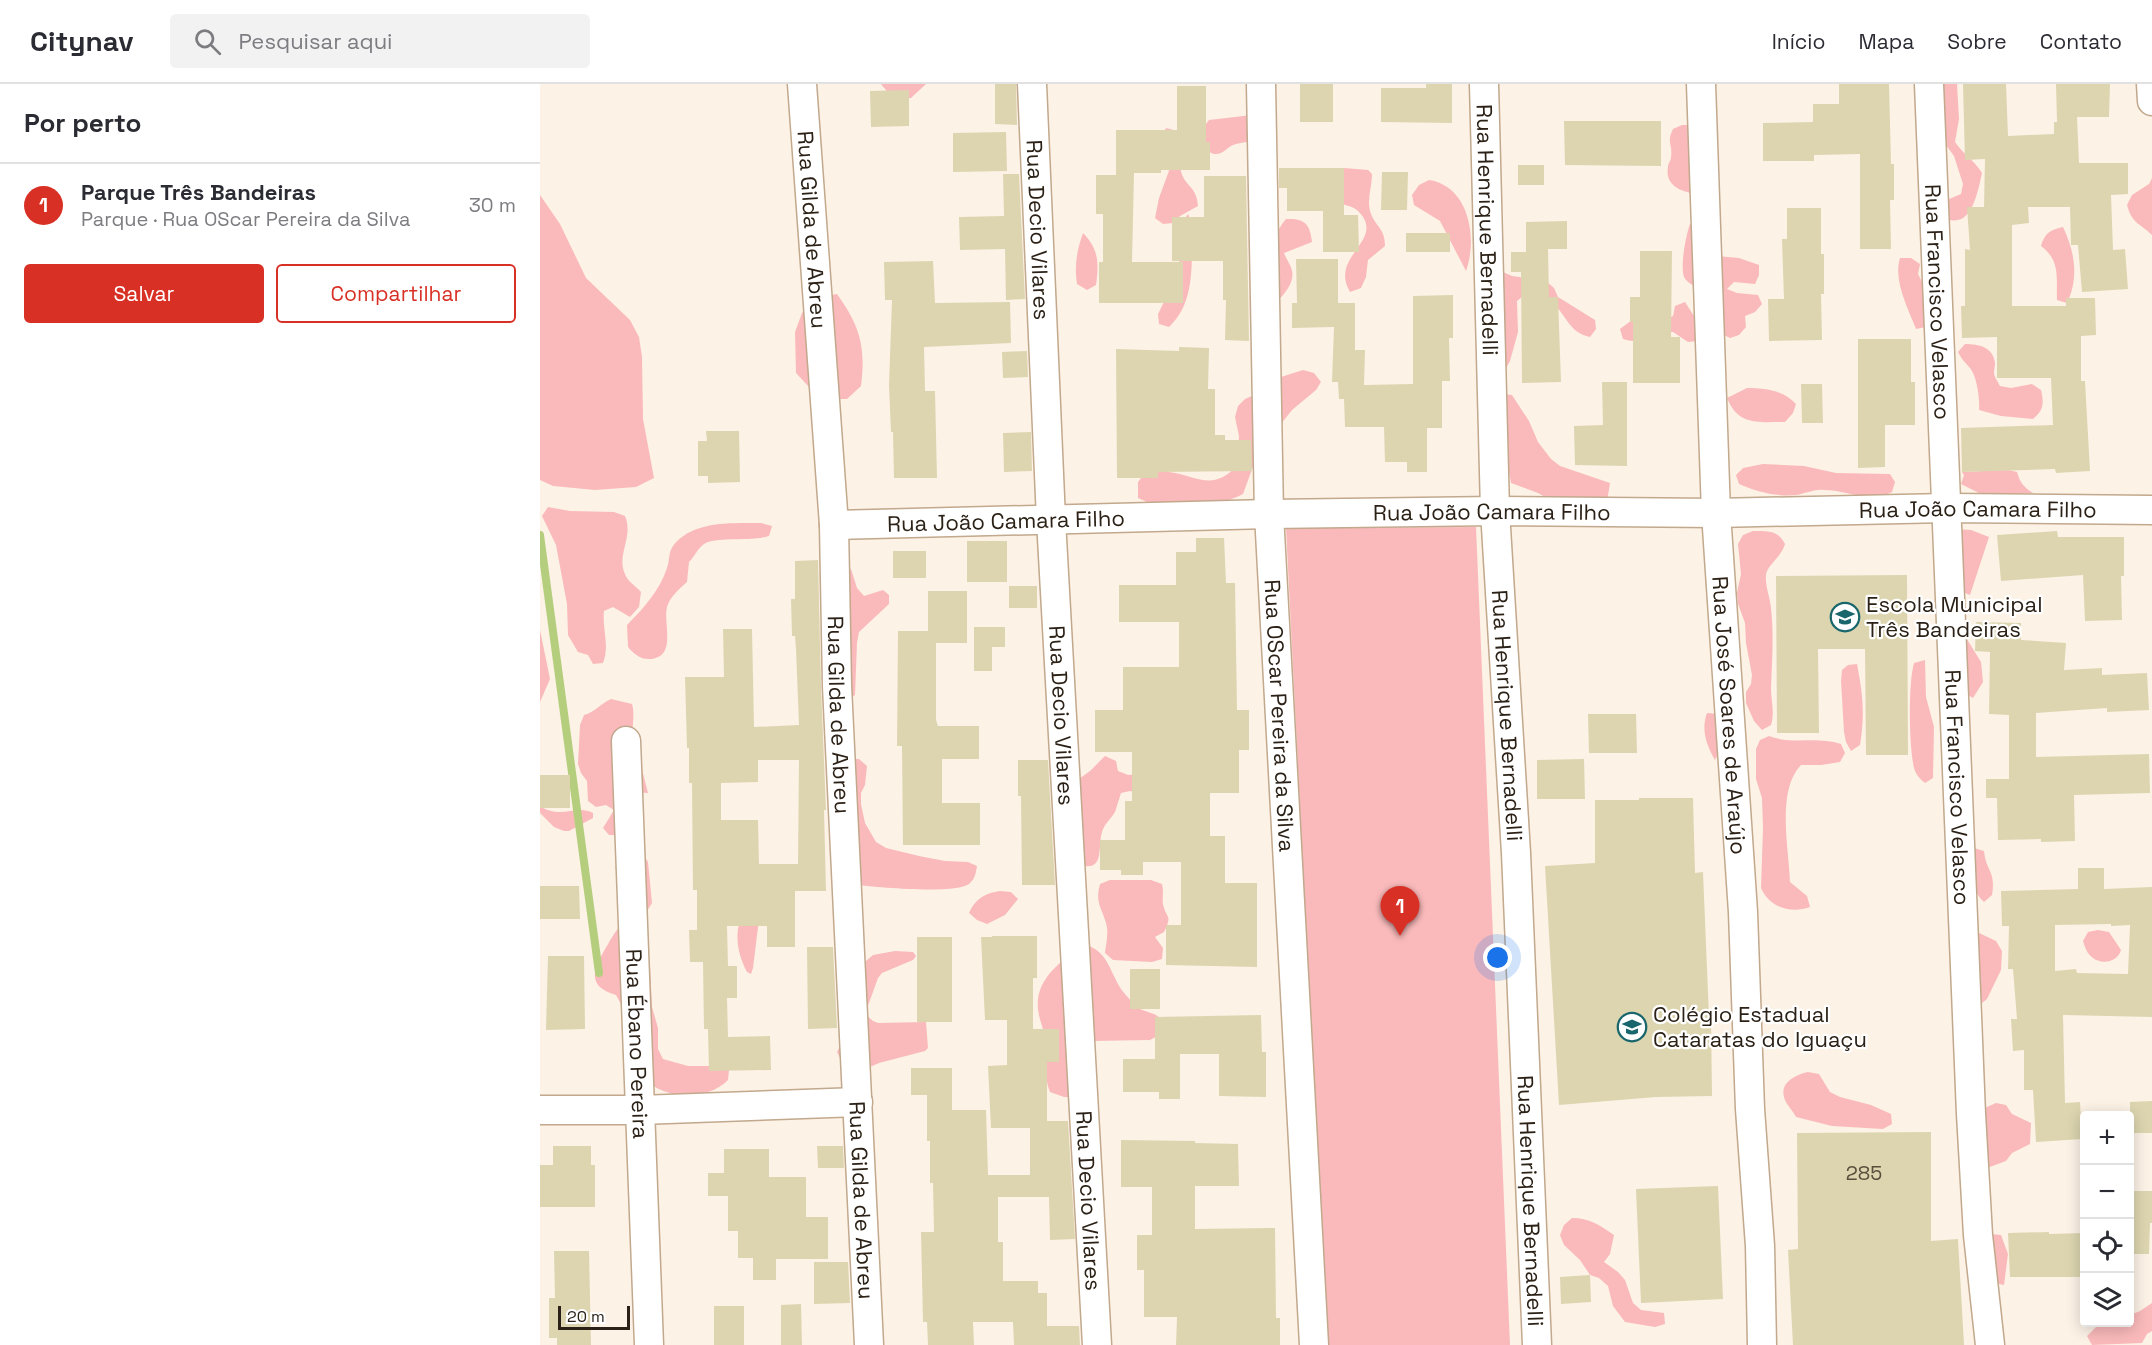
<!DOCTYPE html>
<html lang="pt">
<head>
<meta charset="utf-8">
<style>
	:root { --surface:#fff; --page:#f2f2f3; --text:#2b2b33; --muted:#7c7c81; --line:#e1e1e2; --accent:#d93025 }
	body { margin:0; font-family:"Space Grotesk",sans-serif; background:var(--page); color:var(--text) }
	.controls { position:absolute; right:18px; bottom:18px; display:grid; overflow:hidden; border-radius:6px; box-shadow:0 3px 15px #0003 }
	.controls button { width:54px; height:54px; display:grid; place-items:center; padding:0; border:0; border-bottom:2px solid var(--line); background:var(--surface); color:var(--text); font:30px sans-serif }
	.scale { position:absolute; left:18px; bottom:15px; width:72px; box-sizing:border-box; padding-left:6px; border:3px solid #2b2116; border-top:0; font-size:16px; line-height:21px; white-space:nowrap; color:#2b2116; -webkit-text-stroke:4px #fff; paint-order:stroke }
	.you { position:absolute; left:958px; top:874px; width:21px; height:21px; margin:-15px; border:4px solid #fff; border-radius:50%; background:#1a73e8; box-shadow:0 0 0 9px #1a73e833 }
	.badge { display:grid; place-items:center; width:39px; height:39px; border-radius:50%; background:var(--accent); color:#fff; font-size:20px; font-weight:700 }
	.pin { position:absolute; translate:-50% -50px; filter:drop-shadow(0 2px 3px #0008) }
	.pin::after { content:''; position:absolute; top:32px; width:21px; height:18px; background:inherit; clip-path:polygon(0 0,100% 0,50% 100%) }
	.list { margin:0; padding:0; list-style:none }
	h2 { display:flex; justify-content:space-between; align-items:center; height:78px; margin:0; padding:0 24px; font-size:26px }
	h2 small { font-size:20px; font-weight:400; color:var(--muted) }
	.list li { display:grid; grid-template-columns:39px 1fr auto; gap:18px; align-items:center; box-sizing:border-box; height:84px; padding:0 24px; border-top:2px solid var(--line) }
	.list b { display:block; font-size:22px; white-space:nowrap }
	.list p { margin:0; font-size:20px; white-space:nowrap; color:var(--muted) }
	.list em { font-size:20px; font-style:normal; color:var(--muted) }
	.actions { display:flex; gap:12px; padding:18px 24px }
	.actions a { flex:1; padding:14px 0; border:2px solid var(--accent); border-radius:6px; text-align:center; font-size:21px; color:var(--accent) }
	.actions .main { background:var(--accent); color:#fff }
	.icon { flex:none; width:33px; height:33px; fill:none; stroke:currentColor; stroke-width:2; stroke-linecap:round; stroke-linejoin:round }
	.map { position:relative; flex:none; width:1612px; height:1261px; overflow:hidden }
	header { display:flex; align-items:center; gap:36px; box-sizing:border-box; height:84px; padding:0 30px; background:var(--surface); border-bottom:2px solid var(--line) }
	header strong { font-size:28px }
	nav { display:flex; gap:33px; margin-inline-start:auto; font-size:21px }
	.search { width:420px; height:54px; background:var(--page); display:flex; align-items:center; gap:15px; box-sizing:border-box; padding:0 21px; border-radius:6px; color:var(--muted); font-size:22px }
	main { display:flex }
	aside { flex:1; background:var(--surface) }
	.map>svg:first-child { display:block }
</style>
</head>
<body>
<header>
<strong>Citynav</strong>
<div class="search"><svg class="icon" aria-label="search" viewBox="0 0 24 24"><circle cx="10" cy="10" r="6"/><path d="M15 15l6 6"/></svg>Pesquisar aqui</div>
<nav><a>Início</a><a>Mapa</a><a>Sobre</a><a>Contato</a></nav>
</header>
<main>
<aside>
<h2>Por perto<small></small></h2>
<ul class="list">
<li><span class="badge">1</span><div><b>Parque Três Bandeiras</b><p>Parque · Rua OScar Pereira da Silva</p></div><em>30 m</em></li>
</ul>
<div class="actions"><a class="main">Salvar</a><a>Compartilhar</a></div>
</aside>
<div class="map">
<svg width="1612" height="1261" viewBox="0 0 1612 1261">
	<rect width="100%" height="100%" fill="#fdf2e6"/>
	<path fill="#fababb" d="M341 0H386L371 14C356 14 350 12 341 0Z
		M1392 0H1417L1419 35 1415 58C1423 70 1435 77 1442 89 1439 102 1435 126 1423 134 1417 138 1409 136 1403 135L1402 118 1421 110 1423 100 1414 72 1400 53Z
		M712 31 734 35 735 55C722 60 709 56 696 60 687 62 684 71 674 70 673 70 666 66 665 66L662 45 669 36Z
		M1142 41H1155L1159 105 1151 109C1137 106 1125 99 1128 83 1128 79 1131 77 1131 73 1133 60 1126 59 1133 45Z
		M626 44 637 47C639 59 638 75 641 87 644 102 657 102 658 122L640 132 633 139 623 140 615 134 619 114 630 84 623 53Z
		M804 84 828 86 832 90C832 104 826 116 831 130 837 144 845 145 845 162L828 176 826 193 821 204 810 208C788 171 849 156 817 126 812 122 804 121 799 119L796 92Z
		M1612 94V151C1600 139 1592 140 1587 121L1592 111 1609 100Z
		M889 96C929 102 938 154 926 187L900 137 874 121 872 111 879 101Z
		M0 111 20 140 46 194 90 236 99 253 102 273 103 335 114 394 96 403 55 406 13 402 0 396Z
		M648 130 652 140C651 175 657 217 629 243L619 240 618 230 632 202 639 180 642 160V139Z
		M746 135C765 134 770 140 772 158L744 169C746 175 751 181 752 187 755 199 742 214 733 220 733 191 726 158 746 135Z
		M1150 140H1161L1177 172 1199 174 1219 181V191L1215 200 1194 198 1187 205 1197 209 1218 211 1222 220 1215 228 1205 232 1206 243 1199 251 1190 254 1182 250 1159 204C1153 201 1147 199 1144 193 1140 181 1146 151 1150 140Z
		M1523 143C1535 168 1539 194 1527 219L1517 216C1516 194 1521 177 1501 162 1505 149 1510 146 1523 143Z
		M543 149C559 165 559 180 556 201L547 206 537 200C534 182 537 166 543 149Z
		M1360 174H1371L1380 180 1378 190 1384 202 1386 243 1376 245C1368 224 1353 197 1360 174Z
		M964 178 963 188 972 192 1006 197 1014 204 1018 213 1055 236 1056 245 1050 253C1030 249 1027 233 1014 220L982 213 977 217 978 248 970 277 965 286 953 180Z
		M297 210C320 242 326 263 321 302L307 315H287L270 304 256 289 255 248 262 229 275 214Z
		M1145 218 1156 235 1157 257 1148 258 1133 248H1112C1102 257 1095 259 1083 255L1080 245 1092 236 1123 237 1133 232 1135 222Z
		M1425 260C1439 260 1453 263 1455 279 1455 282 1454 286 1454 289 1454 292 1458 298 1460 302L1471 304 1492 300 1501 306C1504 319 1504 326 1493 335L1461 332 1439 326C1440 316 1437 292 1430 284 1425 278 1422 276 1418 268Z
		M763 286 774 289 781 298 776 306 752 326 737 345 714 380 703 410C677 425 637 420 607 418L598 414V398L605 389C613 388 621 387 629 388 659 392 671 408 697 382L699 352 695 333 698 322 705 315 734 302 741 293Z
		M1207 304C1224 304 1244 306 1256 320L1253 329 1245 338C1219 338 1198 342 1187 314Z
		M961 310 972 311 989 337 998 358 1011 375 1020 382 1070 399 1067 418 1007 414 998 409 971 399 959 330Z
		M1223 380 1264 382 1296 389 1350 390 1355 398 1352 408C1330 420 1308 406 1284 406 1275 405 1267 409 1257 411 1237 413 1217 408 1199 400L1196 391 1203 384Z
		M1468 386 1477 388C1480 398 1483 403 1493 409L1443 411 1421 400 1424 391 1422 388Z
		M8 423 30 427 74 428 85 432C94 453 76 471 85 490 87 497 96 502 101 508L99 523 90 533 73 523 64 527C62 546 70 561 63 579L53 580 48 571 38 568 28 551 27 520 16 461 2 432Z
		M221 439 232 442 229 452C210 458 176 452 164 460 158 464 155 472 149 478L147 498C139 505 130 513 127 523 123 540 137 572 111 575 101 576 94 570 88 563L87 541C103 525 120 506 127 484 130 476 128 469 133 462 152 436 193 439 221 439Z
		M936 443 970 1261H787L746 444Z
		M1416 445 1431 446 1449 453 1430 511 1412 504Z
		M1213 447C1228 447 1238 446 1245 460 1241 474 1227 481 1226 491 1225 502 1230 513 1231 524 1234 551 1232 577 1231 604 1231 617 1235 628 1231 641L1222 646 1214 637 1206 619V608L1211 600 1212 591 1206 559 1205 539 1198 520 1197 509 1201 490 1198 460 1203 451Z
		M311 485 317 504 324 512 343 506 349 511V520L319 548 317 559 315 611 306 617 302 489Z
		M1420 544 1441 578 1443 598 1433 614 1415 603Z
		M0 546 10 595 0 618Z
		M1385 576 1386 613 1394 643 1393 694 1385 699C1380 695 1376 691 1374 684 1369 663 1368 600 1374 579Z
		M1317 580C1323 611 1325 630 1320 661L1311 667 1306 658 1304 648 1301 597 1302 586 1308 581Z
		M71 615 92 620C95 631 92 639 93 650L108 709 93 708 89 751H69L63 744 74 726 66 721 56 723 48 717 47 697 41 689 38 680 40 641 44 631C55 628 60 620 71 615Z
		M1167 629 1179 630 1180 666 1175 676C1166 660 1161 646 1167 629Z
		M1229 652C1252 661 1277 652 1301 660L1305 669 1300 678 1281 681H1261C1236 707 1249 765 1250 798L1267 812 1270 823C1250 830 1229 823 1221 804L1223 744 1222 714 1216 695V665L1220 656Z
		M565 672 576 677 578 687 588 691 623 688 600 710 590 707 581 709C579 715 577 722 575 728 571 735 564 740 562 748 557 765 566 790 536 780L532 700 550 687Z
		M309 675H319L327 682 325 701 321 709V720L325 739 336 758 346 764 379 772 405 777 428 778 437 782C436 788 435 795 430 799 419 811 335 803 317 801Z
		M0 722C21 736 36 720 53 729V734L29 747H24L14 743 0 729Z
		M1434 764 1444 767C1446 788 1456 786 1452 811L1444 818C1429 806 1434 782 1434 764Z
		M103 770 108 778 112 819 96 845 110 882 112 923 118 944V965L123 975 148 982H180L189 986 188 996C169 1015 134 1016 112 1001L86 929 76 911C48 903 52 888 64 867 70 857 74 848 83 839L80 792 75 783 83 776Z
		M570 796H611L622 800C624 809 622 814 623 820 626 835 633 830 624 848L615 853 623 864 622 875 612 878 573 876 565 869C566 859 569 849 566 839 561 822 555 819 560 800Z
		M460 807 471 808 478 815 465 831 447 840 437 836 429 829C435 815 445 809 460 807Z
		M219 835 213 884 211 890 207 888C199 873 195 856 199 840Z
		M1558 846 1569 848 1581 866C1578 878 1562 881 1553 874 1547 870 1545 863 1543 857L1548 848Z
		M1439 849 1456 857 1462 867 1461 886 1447 915 1442 919 1435 912V852Z
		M544 860C571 868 569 891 585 910 589 914 594 922 598 924 612 931 616 927 626 941L621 950 610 956 551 957 534 1013H524L510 1008C503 991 507 971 505 953 503 943 499 935 498 925 495 894 522 877 544 860Z
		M355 867 373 868 376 872 373 876 342 889 338 894 325 930 333 937 338 939 386 938 388 964 385 967 339 979 330 983 323 984 301 976 297 968 302 958 326 877 333 871Z
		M1268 988 1279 990 1290 1008 1300 1013 1331 1021 1351 1030 1352 1040 1343 1045 1292 1042 1256 1033C1253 1027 1247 1021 1245 1016 1238 999 1255 991 1268 988Z
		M1456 1019 1466 1021 1472 1030 1491 1039 1490 1060 1472 1069 1466 1077 1447 1084 1438 1027Z
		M1032 1134C1049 1134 1060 1141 1074 1151L1070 1170 1064 1178 1078 1188 1085 1196 1093 1219 1101 1226 1124 1229 1125 1240 1115 1243 1085 1238 1073 1222 1068 1202 1059 1194 1050 1191 1040 1176 1024 1161 1020 1151 1024 1141Z
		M1450 1150 1461 1151 1468 1170 1464 1201 1454 1199Z
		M1612 1219V1247L1607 1250 1602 1259 1552 1261 1547 1252 1560 1239 1590 1238V1231L1600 1227Z"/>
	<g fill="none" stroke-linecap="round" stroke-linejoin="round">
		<path stroke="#b4ce7e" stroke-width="8" d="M0 451 59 889"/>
	</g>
	<path fill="#ddd5b0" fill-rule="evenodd" d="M455 0H476L477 41 455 40Z
		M760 0H793V38H760Z
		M886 0H912V39L841 38V4H886Z
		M1299 0H1349L1351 80H1354V116H1350L1351 165H1320V70L1274 71V77H1223V39L1273 38V20H1299Z
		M1423 0H1466L1468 52 1514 50V38H1517L1516 0H1570L1569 33H1537L1539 79H1588V110L1571 111 1573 166 1585 165 1588 205 1542 208 1538 161H1531L1530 123H1488L1489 139 1472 141V222H1526V214H1555L1556 251 1541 252V297H1545L1550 387 1516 389 1515 385 1422 388 1421 344 1513 341 1511 294H1457V253L1422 254 1421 222H1425V165L1430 166 1427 123H1444L1445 75 1425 76Z
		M637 2H666V58H670V86H621V89H594L592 178H643V219H559V178H563V130H556V91H576V46H637Z
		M369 6V42L331 43 330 7Z
		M1024 37H1121V82L1025 81Z
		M466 48 467 87 413 88V49Z
		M978 81H1004V101H978Z
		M739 84H804V131H818L819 168H783V127H747V104H739Z
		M842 88H868L867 126H841Z
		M463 90H479L485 215 466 216 465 165 420 166 419 133 464 132Z
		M664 92H706L709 257 685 256 686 216H683V177H632V133H664Z
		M1247 124H1281V170H1284V210H1281L1282 256 1229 257 1228 215H1244L1242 155H1247Z
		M1027 137V165H1008L1009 213H1018L1021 298 982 299 981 188H971V168H986V138Z
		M866 149H910V168H866Z
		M1100 167H1132L1131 253H1140V299H1093V238H1090V213H1100Z
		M756 175H798V219H815V266H825L824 301 873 300V212L913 211V254H909L910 297H902V344H887V388H867V378H845L844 343H805L804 315H799L798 298H792L794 243 752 244V219H757Z
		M393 177 395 219 470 218 471 259 384 263 385 307H395L397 394H354L353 348H351L349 301 352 216H345L344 178Z
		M1318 255H1371V298H1375V341H1345V383L1318 384Z
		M639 263 669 264 668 305H675V351H685V356H711L712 387 618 388V394H577L576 265 639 267Z
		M487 267 488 293 463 294 462 268Z
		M1062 298H1087V382L1035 381 1034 342 1063 341Z
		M1261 300H1282L1283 339H1262Z
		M166 347H199L200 398 168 399V392H158V357H167Z
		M491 348 492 387 464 388 463 349Z
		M1517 447 1518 453H1584V492H1581L1582 536 1545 537 1543 491 1461 497 1457 451Z
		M656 454H684L686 499H695L697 626H709V666H699V709H670V752H685V799H717V883L626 881V841H641V778H603V791H581V786H560V756H585V717H592V668H555V626H583V583H639V538H579V501H636V468H656Z
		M427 457H467V498H427Z
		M353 467H386V494H353Z
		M278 476 281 603 286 726H284L286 807H255V863H227V842H187L188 882H197V914H187L188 953 230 952 231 986 169 987 168 945H164L163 878H150L149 846H157V806H153L152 699H149V664H147L145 593H184L183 545H212L214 643 259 641 256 565 255 552H252L251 515H255V477ZM218 676H259L258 780H219L218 736H181V699L218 698Z
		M1367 491 1368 671H1326L1325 565H1278L1279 649H1237L1236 492Z
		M469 502H497V524H469Z
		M388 507H427V559H396V636L398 642H439V675H402V719H440V761H363L362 662H357L358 547H388Z
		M1436 538 1481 539V556L1526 559 1524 586 1562 584V591L1607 589 1609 626 1567 628V624L1496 629V673L1609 670 1610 709 1534 711 1535 757 1501 758V755L1458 756 1457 714H1446V695H1469V631L1449 630 1450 568 1435 567Z
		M434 543H465V563H452V587H434Z
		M1048 630H1096L1097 669H1049Z
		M1044 675 1045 715H997V676Z
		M478 676H508L515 801H482L481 712H478Z
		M0 691H30V724H0Z
		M1099 714H1153L1155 789 1163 788 1169 933H1171L1172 1012 1116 1013 1019 1021 1005 782 1055 779V716H1099Z
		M1538 784H1564V805L1612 803V933L1523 931 1525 1019 1540 1018 1542 1055 1496 1058 1493 1006H1484V966L1473 967 1471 935H1477L1473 885H1468L1469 842H1462L1461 807 1538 805ZM1571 840V842L1590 841 1588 890 1537 889 1536 885 1515 887V841Z
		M0 802H39L40 835H0Z
		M452 852H497V894H493V945H519V978H507V1037H528L535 1155 510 1156 509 1113H458V1158H463V1197H498V1209H507V1242H539L540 1261H474L473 1238H433L434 1261H388L387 1238H383L381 1148H394L393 1099H390V1057H387V1011H371V984H412V1026H446L448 1091H490V1044H451L448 982 467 981V936H445L441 853H452Z
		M377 853H412V938H377Z
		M267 863H293L297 944 268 945Z
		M8 872H44L45 945 6 946Z
		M590 885H620V925H590Z
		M721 931 722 968H726V1013L679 1012V970H640V1015H619V1008H583V975H615V933Z
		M1612 1017V1049H1590V1018Z
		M1391 1048V1157L1418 1155 1424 1261H1253L1248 1166 1258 1165 1257 1049Z
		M581 1056 655 1057V1059L698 1060 699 1102H655V1145L735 1144 736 1234H740V1261H636L637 1233H604V1186H597V1151H612V1103H581Z
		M13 1062H51V1081H55V1123H0V1081H13Z
		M277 1062H303L304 1084H278Z
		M184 1065H229V1093H266V1133H288V1175H236V1196H213V1174H198V1147H188V1112H168V1089H184Z
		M1178 1102 1183 1215 1101 1219 1096 1105Z
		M1590 1107H1612V1139H1610L1609 1170H1590Z
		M1509 1148V1150L1545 1149V1193H1470L1468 1149Z
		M14 1167H49L51 1261H17V1254H9V1214H15Z
		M274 1178H308L310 1219 274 1220Z
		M1050 1191 1051 1218 1021 1220 1020 1193Z
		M261 1220 262 1261H241V1221Z
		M174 1222H204V1261H174Z"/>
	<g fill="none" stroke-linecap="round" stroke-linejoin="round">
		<g stroke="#c2a88c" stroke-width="31">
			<g id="minor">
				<path id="s1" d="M262 0 294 441 297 602 329 1261"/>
				<path id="s2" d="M492 0 511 436 557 1261"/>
				<path id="s3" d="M721 0 729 430 774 1261"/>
				<path id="s4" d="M944 0 955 427 976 769 997 1261"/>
				<path id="s5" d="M1161 0 1176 429 1203 828 1210 1025 1220 1162 1222 1261"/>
				<path id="s6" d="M1389 0 1431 1030 1438 1151 1450 1261"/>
				<path d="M1611 0 1612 17"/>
				<path id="s7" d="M294 441 729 430 955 427 1176 429 1406 424 1612 426"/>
				<path id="s8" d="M86 657 109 1261"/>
				<path d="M0 1026H100L318 1018"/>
			</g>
		</g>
		<use href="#minor" stroke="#fff" stroke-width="28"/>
	</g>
	<defs>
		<g id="school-ring" transform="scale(1.5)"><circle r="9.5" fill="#fff" stroke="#19666d" stroke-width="1.5"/><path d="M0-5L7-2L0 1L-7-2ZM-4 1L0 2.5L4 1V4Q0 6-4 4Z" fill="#19666d"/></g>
	</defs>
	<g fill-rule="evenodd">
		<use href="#school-ring" x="1305" y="533"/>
		<use href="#school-ring" x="1092" y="943"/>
	</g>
	<g text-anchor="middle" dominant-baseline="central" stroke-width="4.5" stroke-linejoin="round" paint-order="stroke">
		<g font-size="20" fill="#584e3c">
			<text x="1324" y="1089">285</text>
		</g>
		<g font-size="22" fill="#2b2116" stroke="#fff">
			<text stroke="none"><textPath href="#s1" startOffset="146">Rua Gilda de Abreu</textPath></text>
			<text stroke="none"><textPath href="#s2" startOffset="146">Rua Decio Vilares</textPath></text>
			<text stroke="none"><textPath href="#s4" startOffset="146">Rua Henrique Bernadelli</textPath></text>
			<text stroke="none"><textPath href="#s6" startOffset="218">Rua Francisco Velasco</textPath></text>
			<text stroke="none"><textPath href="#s7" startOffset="1144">Rua João Camara Filho</textPath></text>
			<text stroke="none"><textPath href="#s7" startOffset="658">Rua João Camara Filho</textPath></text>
			<text stroke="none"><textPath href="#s7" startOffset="172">Rua João Camara Filho</textPath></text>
			<text stroke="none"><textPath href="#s1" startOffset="632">Rua Gilda de Abreu</textPath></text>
			<text stroke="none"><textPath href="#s2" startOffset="632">Rua Decio Vilares</textPath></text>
			<text stroke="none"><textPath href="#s3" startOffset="632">Rua OScar Pereira da Silva</textPath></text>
			<text stroke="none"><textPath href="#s4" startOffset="632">Rua Henrique Bernadelli</textPath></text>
			<text stroke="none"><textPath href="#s5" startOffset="632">Rua José Soares de Araújo</textPath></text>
			<text stroke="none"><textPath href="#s6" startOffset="704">Rua Francisco Velasco</textPath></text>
			<text stroke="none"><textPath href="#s8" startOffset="303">Rua Ébano Pereira</textPath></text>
			<text stroke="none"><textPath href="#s1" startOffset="1118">Rua Gilda de Abreu</textPath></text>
			<text stroke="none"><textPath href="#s2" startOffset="1118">Rua Decio Vilares</textPath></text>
			<text stroke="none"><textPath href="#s4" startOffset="1118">Rua Henrique Bernadelli</textPath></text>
		</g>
		<g font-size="22" fill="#2b2116" stroke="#fff" text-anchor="start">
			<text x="1326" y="520">Escola Municipal<tspan x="1326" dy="25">Três Bandeiras</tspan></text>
			<text x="1113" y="930">Colégio Estadual<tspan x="1113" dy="25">Cataratas do Iguaçu</tspan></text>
		</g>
	</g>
</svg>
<div class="controls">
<button>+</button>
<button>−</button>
<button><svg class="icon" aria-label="locate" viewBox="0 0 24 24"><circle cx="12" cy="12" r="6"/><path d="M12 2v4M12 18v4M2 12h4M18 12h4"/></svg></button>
<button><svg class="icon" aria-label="layers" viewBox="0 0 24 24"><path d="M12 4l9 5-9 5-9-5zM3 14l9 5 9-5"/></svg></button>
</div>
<div class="scale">20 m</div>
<div class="you"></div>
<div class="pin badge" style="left:860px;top:852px">1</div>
</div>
</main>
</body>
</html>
